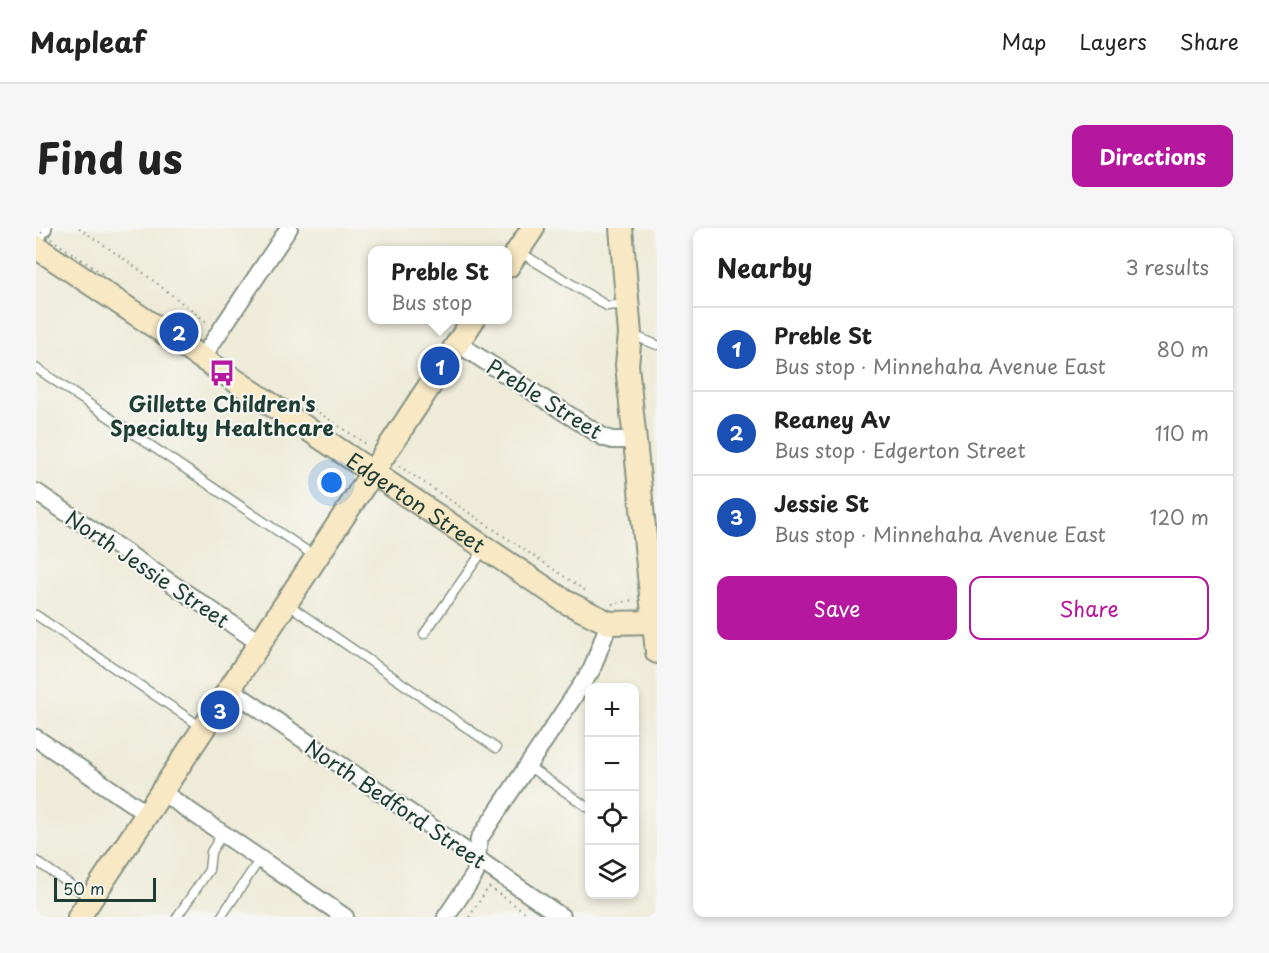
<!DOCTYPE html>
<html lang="en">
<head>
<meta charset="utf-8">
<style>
	:root { --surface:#fff; --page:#f6f6f6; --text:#222; --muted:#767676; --line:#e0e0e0; --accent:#b5179e }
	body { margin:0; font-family:"Playpen Sans",sans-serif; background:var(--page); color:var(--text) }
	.controls { position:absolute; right:18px; bottom:18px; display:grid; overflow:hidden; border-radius:12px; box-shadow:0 3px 9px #0003 }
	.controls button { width:54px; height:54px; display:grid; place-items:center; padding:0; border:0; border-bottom:2px solid var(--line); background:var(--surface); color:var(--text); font:30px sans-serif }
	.scale { position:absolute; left:18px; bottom:15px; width:102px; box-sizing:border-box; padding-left:6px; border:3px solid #1f3d34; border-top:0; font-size:16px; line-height:21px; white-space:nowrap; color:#1f3d34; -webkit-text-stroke:4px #f6f6f2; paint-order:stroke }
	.you { position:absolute; left:296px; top:255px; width:21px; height:21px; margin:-15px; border:4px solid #fff; border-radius:50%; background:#1a73e8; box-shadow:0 0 0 9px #1a73e833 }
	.badge { display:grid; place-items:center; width:39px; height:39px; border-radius:50%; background:var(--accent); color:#fff; font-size:20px; font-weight:700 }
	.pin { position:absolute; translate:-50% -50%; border:3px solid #fff; box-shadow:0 2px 6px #0006 }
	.popup { position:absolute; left:332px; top:18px; width:144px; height:78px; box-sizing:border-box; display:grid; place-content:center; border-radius:12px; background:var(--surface); filter:drop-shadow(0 2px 4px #0005); font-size:20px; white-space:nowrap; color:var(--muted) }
	.popup b { font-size:22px; color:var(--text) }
	.popup::after { content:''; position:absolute; left:50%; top:100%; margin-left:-12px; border:12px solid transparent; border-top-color:var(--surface) }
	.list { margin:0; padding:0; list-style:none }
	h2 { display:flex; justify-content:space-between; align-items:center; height:78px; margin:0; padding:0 24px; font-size:26px }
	h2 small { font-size:20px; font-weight:400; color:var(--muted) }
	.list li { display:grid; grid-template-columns:39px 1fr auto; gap:18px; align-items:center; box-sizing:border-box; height:84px; padding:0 24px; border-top:2px solid var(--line) }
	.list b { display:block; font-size:22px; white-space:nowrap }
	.list p { margin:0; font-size:20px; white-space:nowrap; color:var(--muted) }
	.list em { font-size:20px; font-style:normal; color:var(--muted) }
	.actions { display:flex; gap:12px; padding:18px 24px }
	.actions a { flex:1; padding:14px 0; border:2px solid var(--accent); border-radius:12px; text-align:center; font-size:21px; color:var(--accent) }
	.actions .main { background:var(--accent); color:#fff }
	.icon { flex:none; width:33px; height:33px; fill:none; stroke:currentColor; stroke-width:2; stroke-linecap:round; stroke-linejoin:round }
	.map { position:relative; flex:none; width:621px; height:689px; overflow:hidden; border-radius:12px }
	header { display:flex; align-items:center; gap:36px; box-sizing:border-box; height:84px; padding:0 30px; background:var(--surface); border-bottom:2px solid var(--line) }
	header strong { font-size:28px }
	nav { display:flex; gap:33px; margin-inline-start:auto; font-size:21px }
	.intro { display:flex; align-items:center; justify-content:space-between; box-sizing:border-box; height:144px; padding:0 36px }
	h1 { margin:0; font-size:42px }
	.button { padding:15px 27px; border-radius:12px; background:var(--accent); color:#fff; font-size:21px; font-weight:700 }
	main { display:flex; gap:36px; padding:0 36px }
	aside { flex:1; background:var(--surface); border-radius:12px; box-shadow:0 3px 9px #0003 }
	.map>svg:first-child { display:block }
</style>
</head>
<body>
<header>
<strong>Mapleaf</strong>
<nav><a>Map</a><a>Layers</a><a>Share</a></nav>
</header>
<div class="intro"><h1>Find us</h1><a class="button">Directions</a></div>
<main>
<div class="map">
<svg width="621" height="689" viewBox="0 0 621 689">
	<rect width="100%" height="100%" fill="#f6f6f2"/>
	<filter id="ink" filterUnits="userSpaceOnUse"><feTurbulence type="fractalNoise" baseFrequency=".0167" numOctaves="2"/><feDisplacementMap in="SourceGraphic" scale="12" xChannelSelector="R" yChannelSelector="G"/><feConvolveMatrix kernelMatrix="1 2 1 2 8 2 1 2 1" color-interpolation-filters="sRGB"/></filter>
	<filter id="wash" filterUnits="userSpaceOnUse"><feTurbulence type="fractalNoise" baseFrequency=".008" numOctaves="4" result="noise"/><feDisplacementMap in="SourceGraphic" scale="24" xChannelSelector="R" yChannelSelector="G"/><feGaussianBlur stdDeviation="1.35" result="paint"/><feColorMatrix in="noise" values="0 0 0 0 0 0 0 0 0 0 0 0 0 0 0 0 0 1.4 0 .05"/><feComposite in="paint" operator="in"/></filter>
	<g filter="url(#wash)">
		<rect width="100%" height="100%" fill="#eeebd8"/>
	</g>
	<g filter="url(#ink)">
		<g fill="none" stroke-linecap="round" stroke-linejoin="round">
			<g stroke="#869486" stroke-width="11">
				<path id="lane" d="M482 23 571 78 591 76
					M594 106 621 117
					M0 140 280 329
					M250 375 460 520
					M0 387 167 500
					M388 406 449 320
					M492 538 554 581
					M0 633 54 670
					M141 689 173 642 175 624 187 605
					M185 689 224 631"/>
			</g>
			<g stroke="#869486" stroke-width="20">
				<path id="street" d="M0 10 7 0
					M421 115 567 209 576 212H600
					M166 130 253 0
					M0 264 224 415
					M194 461 526 689
					M0 510 111 586
					M126 564 309 689
					M410 689 439 646 443 611 556 441 573 395"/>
			</g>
			<g stroke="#869486" stroke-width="26">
				<g id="secondary">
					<path d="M585 0 594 106 591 137 621 424"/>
					<path id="s1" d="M0 19 530 374 573 395 621 394"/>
					<path d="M472 38 497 0"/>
					<path d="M43 689 437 92"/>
				</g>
			</g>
			<path stroke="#869486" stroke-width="2" stroke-dasharray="1.5 4.5" stroke-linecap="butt" d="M43 0 101 40 172 95
				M273 178 333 218
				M363 238 550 363
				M576 376 597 372
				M453 659 496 689
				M433 689 452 660"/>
			<use href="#lane" stroke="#fff" stroke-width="8"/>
			<use href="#street" stroke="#fff" stroke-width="16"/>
			<use href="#secondary" stroke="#f8e8c3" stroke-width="22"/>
			<path stroke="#869486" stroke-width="2" stroke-dasharray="1.5 4.5" stroke-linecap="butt" d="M0 1 67 46"/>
		</g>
	</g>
	<defs>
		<g id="bus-bare" transform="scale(2.07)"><path d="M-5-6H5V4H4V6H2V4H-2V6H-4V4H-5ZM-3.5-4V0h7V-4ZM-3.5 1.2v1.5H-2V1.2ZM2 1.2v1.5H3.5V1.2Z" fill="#b5179e" stroke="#f6f6f2" stroke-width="2.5" paint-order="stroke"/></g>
	</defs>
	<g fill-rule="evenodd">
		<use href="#bus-bare" x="186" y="145"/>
	</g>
	<g text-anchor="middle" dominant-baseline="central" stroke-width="4.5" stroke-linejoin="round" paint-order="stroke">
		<g font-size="21" fill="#1f3d34" stroke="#f6f6f2">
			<text transform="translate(509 170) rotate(32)">Preble Street</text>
			<text stroke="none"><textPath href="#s1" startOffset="458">Edgerton Street</textPath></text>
			<text transform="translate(112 340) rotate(34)">North Jessie Street</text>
			<text transform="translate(360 575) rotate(34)">North Bedford Street</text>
		</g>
		<g font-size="21" font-weight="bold" fill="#1f3d34" stroke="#f6f6f2">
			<text x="186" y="175">Gillette Children's<tspan x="186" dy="24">Specialty Healthcare</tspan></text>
		</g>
	</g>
</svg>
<div class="controls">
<button>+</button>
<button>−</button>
<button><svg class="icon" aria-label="locate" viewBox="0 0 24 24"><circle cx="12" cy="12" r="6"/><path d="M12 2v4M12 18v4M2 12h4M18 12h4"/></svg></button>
<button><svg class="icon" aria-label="layers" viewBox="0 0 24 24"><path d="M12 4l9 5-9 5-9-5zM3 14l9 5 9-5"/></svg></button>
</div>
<div class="scale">50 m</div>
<div class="you"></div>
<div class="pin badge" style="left:404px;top:138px;background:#1a4fb4">1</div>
<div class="popup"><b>Preble St</b>Bus stop</div>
<div class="pin badge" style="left:143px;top:104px;background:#1a4fb4">2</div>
<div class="pin badge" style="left:184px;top:482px;background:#1a4fb4">3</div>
</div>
<aside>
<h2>Nearby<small>3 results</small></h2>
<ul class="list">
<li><span class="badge" style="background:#1a4fb4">1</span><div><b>Preble St</b><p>Bus stop · Minnehaha Avenue East</p></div><em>80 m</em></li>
<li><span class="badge" style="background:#1a4fb4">2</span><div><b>Reaney Av</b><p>Bus stop · Edgerton Street</p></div><em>110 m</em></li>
<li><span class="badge" style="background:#1a4fb4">3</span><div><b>Jessie St</b><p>Bus stop · Minnehaha Avenue East</p></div><em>120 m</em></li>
</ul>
<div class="actions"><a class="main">Save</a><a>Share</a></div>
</aside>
</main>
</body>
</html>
